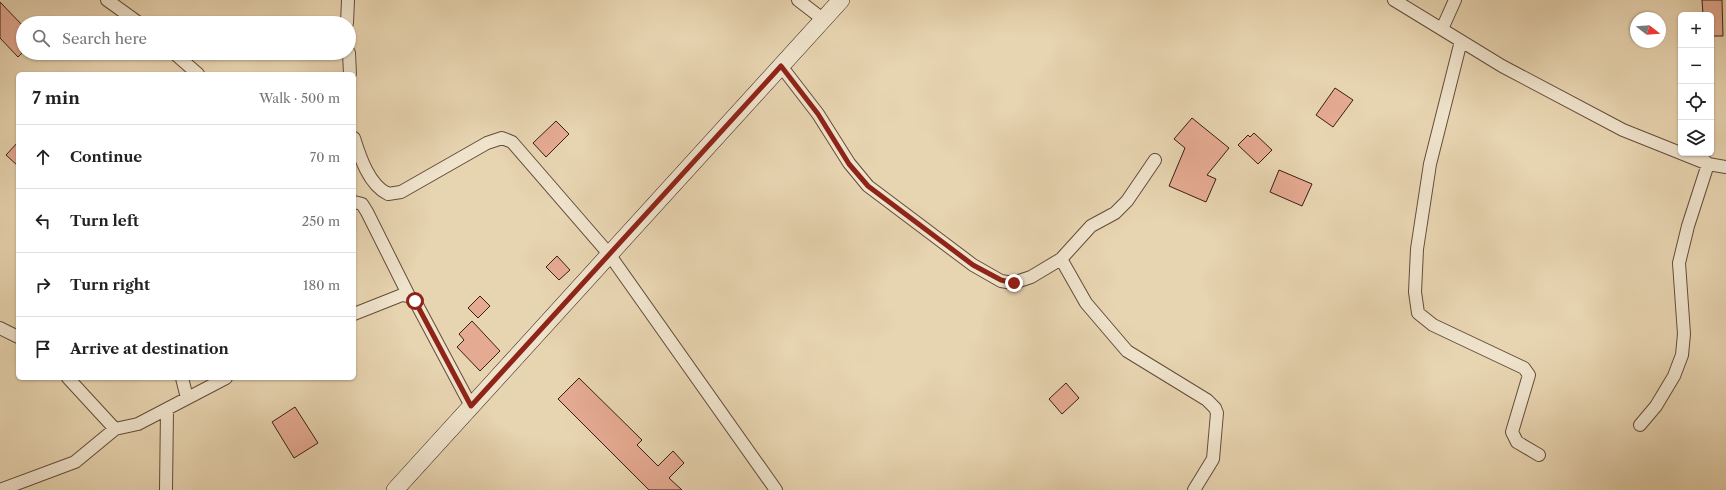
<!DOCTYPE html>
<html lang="en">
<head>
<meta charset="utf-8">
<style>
	:root { --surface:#fff; --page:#f2f2f2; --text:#222; --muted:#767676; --line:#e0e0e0 }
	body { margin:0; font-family:"Libre Caslon Text",serif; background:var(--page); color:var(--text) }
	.controls { position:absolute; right:12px; top:12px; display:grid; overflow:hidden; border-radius:6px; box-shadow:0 1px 3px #0004 }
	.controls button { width:36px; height:36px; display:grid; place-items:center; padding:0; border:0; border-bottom:1px solid var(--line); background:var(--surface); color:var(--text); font:20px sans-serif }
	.compass { position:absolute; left:1630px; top:12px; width:36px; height:36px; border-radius:50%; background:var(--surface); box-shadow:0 1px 3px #0004; rotate:107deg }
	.stop { position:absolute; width:12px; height:12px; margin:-9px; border:3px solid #8f2418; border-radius:50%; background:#fff }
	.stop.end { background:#8f2418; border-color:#fff; box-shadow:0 1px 4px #0008 }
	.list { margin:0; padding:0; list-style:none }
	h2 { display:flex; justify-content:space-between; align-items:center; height:52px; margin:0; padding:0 16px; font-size:17px }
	h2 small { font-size:13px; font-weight:400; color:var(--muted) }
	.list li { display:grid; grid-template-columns:26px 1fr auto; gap:12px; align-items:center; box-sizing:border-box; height:64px; padding:0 16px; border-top:1px solid var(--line) }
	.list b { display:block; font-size:15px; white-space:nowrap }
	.list em { font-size:13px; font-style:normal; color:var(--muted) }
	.icon { flex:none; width:22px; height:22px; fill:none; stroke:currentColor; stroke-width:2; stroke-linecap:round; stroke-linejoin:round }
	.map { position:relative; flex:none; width:1726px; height:490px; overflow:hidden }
	.search { position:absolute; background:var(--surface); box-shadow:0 1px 3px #0004; left:16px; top:16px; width:340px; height:44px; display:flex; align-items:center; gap:10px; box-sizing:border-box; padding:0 14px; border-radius:22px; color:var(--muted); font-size:15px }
	.panel { position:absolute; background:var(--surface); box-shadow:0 1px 3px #0004; left:16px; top:72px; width:340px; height:308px; border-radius:6px }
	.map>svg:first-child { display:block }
</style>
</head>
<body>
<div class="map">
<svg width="1726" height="490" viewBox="0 0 1726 490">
	<rect width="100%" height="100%" fill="#e7d4b0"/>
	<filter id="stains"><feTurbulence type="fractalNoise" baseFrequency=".005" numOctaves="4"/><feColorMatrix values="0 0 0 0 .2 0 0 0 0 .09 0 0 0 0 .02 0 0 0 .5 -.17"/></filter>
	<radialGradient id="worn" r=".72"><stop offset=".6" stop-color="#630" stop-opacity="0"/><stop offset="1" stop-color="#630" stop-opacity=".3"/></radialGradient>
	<path fill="#e5aa92" stroke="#381e13" d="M1702 0H1722L1723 36H1711V15H1703Z
		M0 2 23 26V52L18 57 0 38Z
		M1335 88 1353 100 1333 127 1316 115Z
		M1192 118 1229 148 1207 175 1216 179 1206 202 1169 186 1185 148 1174 139Z
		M556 121 569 134 546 157 533 143Z
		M1254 133 1272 150 1258 164 1238 145 1248 135 1250 137Z
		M18 142V166L6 155Z
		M1279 170 1312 184 1302 206 1270 192Z
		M557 256 570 270 559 280 546 267Z
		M480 296 490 306 478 318 468 308Z
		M472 321 500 351 480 371 457 347 464 340 459 334Z
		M579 378 642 440 637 445 658 466 673 451 684 463 669 478 682 490H649L558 399Z
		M1066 383 1079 398 1062 414 1049 399Z
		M295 407 318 443 294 458 272 422Z"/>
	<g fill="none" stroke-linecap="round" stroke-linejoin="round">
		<g stroke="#644c3a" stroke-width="14">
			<path id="minor" d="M107 0 139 23
				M798 0 824 20
				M1394 0 1502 66 1623 130 1708 164 1726 167
				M347 23 348 0
				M1442 29 1455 0
				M1461 41 1430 164 1417 249 1415 292 1418 313 1433 325 1524 368 1529 375 1512 432 1517 442 1539 455
				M174 53 198 74
				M349 53 350 74
				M781 66 818 114 849 163 868 186 973 265 1001 281 1013 283 1031 277 1061 259 1091 226 1115 213 1127 201 1155 160
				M354 138C360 157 369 185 388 194L401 192 487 143 502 138 512 142 609 254 776 490
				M354 202 362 204 367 212 409 296
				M1061 259 1086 303 1127 351 1207 400 1215 408 1217 413 1213 459 1194 490
				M354 314 402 295 409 296 415 301 471 406
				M0 328 18 337
				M68 378 115 429
				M182 378 187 398
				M1640 425 1656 406 1674 376 1682 355 1684 334 1679 263 1688 226 1708 164 1703 159
				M0 490 75 462 115 429 138 424 226 378
				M166 490 167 409"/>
		</g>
		<g stroke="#381e13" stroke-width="18">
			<path id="secondary" d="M395 490 841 0"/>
		</g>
		<use href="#minor" stroke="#efe3cc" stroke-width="12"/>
		<use href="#secondary" stroke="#efe3cc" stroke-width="17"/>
	</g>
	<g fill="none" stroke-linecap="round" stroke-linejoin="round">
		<path stroke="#8f2418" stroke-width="5" d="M415 301 471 406 781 66 818 114 849 164 868 186 973 265 1001 280 1014 283"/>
	</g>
	<rect width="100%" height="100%" filter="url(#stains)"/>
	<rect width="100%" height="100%" fill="url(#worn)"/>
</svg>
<div class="controls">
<button>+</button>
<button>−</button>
<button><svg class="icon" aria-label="locate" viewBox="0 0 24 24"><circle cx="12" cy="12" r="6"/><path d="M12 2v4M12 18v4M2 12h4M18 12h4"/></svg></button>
<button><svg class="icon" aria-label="layers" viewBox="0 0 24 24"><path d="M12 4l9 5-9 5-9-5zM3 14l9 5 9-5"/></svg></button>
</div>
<svg class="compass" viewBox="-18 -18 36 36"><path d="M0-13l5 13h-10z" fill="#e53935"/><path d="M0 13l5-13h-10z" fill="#767676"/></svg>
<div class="stop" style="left:415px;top:301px"></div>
<div class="stop end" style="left:1014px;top:283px"></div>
<div class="search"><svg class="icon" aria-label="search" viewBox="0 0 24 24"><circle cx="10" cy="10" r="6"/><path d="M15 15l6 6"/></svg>Search here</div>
<section class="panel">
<h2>7 min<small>Walk · 500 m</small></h2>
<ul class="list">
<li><svg class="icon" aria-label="ahead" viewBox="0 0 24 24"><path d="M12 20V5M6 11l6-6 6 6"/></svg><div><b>Continue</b></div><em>70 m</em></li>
<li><svg class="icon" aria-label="left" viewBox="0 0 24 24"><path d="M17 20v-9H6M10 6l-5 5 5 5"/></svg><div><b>Turn left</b></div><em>250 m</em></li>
<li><svg class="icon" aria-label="right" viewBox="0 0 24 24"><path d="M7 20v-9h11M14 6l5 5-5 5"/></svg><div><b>Turn right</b></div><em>180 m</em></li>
<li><svg class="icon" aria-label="arrive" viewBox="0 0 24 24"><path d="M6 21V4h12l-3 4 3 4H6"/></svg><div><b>Arrive at destination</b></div></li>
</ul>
</section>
</div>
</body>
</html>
